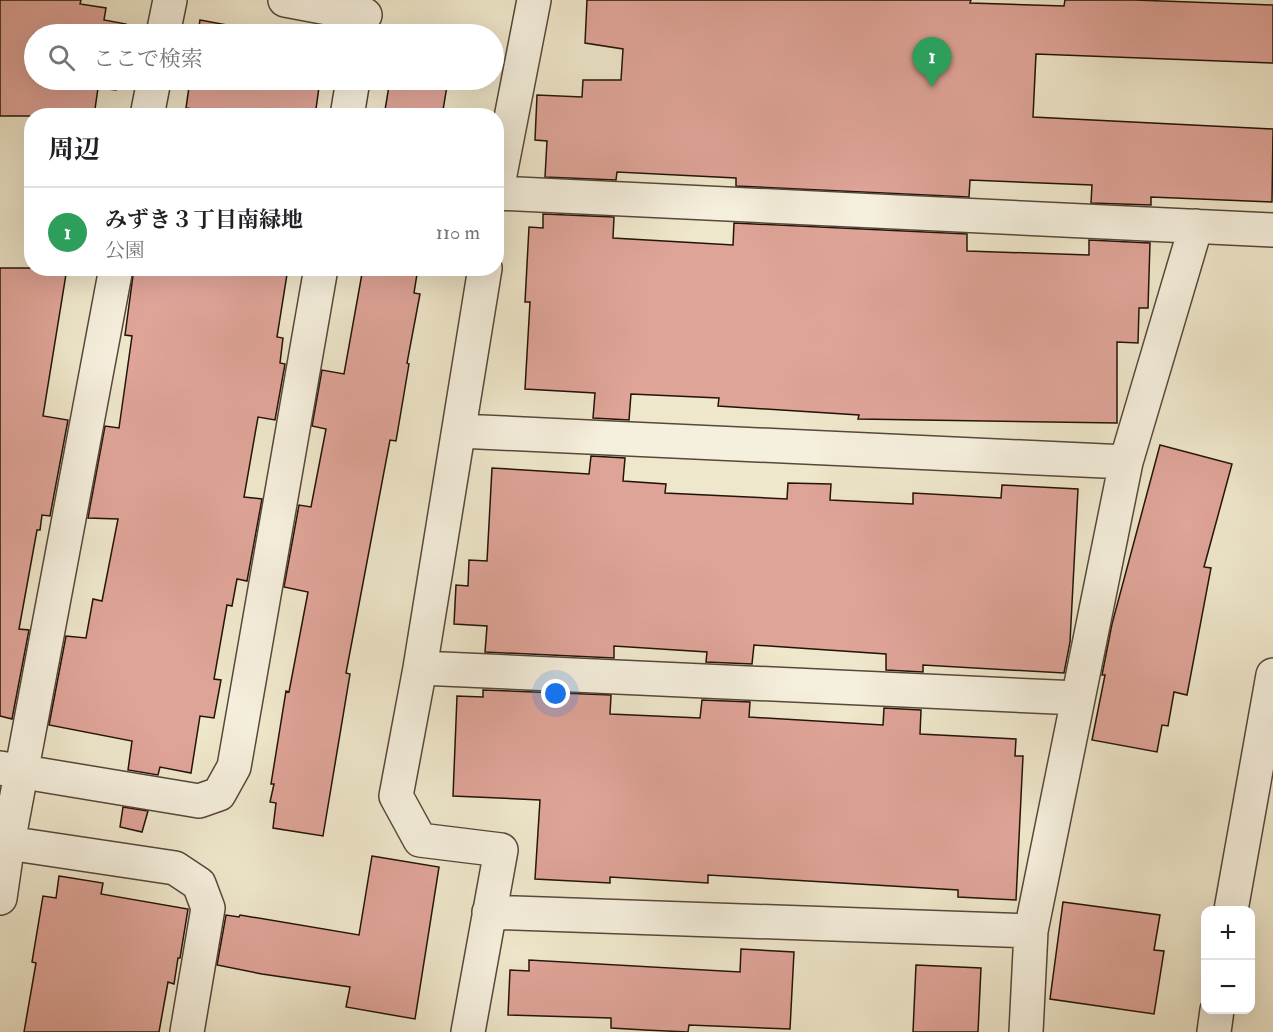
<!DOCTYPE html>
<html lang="ja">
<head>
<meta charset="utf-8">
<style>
	:root { --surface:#fff; --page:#f6f6f6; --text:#202124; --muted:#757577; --line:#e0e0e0; --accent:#8f2418 }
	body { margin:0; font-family:"IM FELL Double Pica","Noto Serif JP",serif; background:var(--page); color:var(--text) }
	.controls { position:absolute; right:18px; bottom:18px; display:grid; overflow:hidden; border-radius:12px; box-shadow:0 6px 24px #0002 }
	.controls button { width:54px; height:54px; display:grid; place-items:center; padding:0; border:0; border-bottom:2px solid var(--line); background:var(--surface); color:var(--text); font:30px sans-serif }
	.you { position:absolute; left:556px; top:694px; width:21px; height:21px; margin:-15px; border:4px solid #fff; border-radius:50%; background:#1a73e8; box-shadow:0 0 0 9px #1a73e833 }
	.badge { display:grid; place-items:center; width:39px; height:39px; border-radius:50%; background:var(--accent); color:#fff; font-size:20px; font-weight:700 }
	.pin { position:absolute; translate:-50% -50px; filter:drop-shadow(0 2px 3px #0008) }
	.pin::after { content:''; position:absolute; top:32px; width:21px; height:18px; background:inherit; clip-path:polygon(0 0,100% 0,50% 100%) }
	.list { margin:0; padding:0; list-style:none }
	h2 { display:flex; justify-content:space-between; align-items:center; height:78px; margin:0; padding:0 24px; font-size:26px }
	h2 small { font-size:20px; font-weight:400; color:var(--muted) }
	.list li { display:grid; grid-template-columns:39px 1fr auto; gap:18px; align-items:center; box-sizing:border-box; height:90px; padding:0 24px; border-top:2px solid var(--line) }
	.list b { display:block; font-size:22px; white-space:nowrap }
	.list p { margin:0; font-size:20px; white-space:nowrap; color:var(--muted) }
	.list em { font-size:20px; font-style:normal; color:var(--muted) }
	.icon { flex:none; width:33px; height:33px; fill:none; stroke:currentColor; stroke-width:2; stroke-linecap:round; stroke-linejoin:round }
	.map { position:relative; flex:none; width:1273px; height:1032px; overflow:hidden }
	.search { position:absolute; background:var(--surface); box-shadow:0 6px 24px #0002; left:24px; top:24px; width:480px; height:66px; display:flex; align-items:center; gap:15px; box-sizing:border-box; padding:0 21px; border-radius:33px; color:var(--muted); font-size:22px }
	.panel { position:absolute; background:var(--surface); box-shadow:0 6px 24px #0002; left:24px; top:108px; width:480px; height:168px; border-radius:24px }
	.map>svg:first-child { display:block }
</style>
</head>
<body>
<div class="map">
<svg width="1273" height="1032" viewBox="0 0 1273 1032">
	<rect width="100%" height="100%" fill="#efe7cb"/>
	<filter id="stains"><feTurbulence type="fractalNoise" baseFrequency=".00333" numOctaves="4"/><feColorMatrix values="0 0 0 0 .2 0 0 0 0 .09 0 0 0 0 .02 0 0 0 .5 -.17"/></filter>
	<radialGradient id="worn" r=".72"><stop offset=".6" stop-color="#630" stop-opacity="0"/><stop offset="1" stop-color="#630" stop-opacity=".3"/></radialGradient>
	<path fill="#dfa498" stroke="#231309" stroke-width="1.5" d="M0 0H81L80 4 106 8 104 20 126 24 124 34H34V80H117L116 90 98 88 94 116H0Z
		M587 0H971L970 3 1064 6 1065 0H1135L1273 5V63L1036 54 1033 117 1273 129 1272 202 1151 197V205L1091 203 1092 185 970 180 969 197 736 186V178L617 172 616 180 545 177 547 141 535 140 537 95 582 97 583 80H621L623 49 585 43Z
		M200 20 249 29 248 34H198Z
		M190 80H320L315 116H240L186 108Z
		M390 80H448L442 116H384Z
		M543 214 614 217 613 238 733 245 734 223 967 234V251L1089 255V240L1150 243 1148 308H1139L1138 343 1117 342V423L858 419 859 415 718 406 719 398 631 394 629 420 593 418 595 393 525 389 530 302H525L529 227 543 228Z
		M0 268H67L43 416 68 420 50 516 42 515 40 530H37L19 629 29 630 12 719 0 716Z
		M134 268H288L277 337 283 338 280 363 285 364 275 420 258 417 244 497 262 499 247 581 237 579 232 606 227 605 214 679 221 680 214 718 200 716 191 773 160 767 158 775 128 770 132 741 49 725 66 636 86 638 93 599 102 601 118 519 88 518 105 426 119 428 132 336 125 335Z
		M363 268H418L414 293 420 294 407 363 409 364 396 441 390 440 346 673 350 674 323 836 273 828 276 803 270 802 274 784H271L286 691 289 692 308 592 284 587 299 505 311 507 326 429 312 426 322 370 344 374Z
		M1160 445 1232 464 1204 567 1211 568 1187 695 1174 692 1168 726 1162 725 1157 752 1092 740 1105 675H1102L1112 624Z
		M591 456 625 458 623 481 666 484 665 493 787 499 788 483 831 484 830 500 913 504V493L1001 498 1002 485 1078 489 1070 642 1064 673 923 665V672L886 670V654L754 645 752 664 706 662 707 652 614 646V658L485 652 487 626 454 624 456 585 468 586 469 560 487 561 492 468 589 474Z
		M483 690 611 695 610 714 700 718 702 700 750 702 749 717 883 725 884 708 921 710 920 734 1016 739 1015 756H1023L1016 900 958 897V890L708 875V883L610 877V883L535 879 540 800 453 796 457 696 483 697Z
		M123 807 148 811 142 832 120 827Z
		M372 856 439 867 415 1019 346 1007 350 987 262 974 217 965 226 915 239 917 240 915 359 935Z
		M59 876 103 883 101 894 188 909 180 958H178L174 984 168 982 159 1032H24L36 963 32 962 43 896 56 898Z
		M1063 902 1160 915 1154 950 1164 951 1154 1014 1050 999Z
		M741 949 794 952 790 1029 689 1025 688 1032 645 1030 611 1028V1018L508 1015 510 970 529 971V960L740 972Z
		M916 965 981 968 978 1032H913Z"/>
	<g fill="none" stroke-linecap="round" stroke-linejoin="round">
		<g stroke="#56483a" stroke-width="36">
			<path id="minor" d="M285 0 365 15
				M163 34 170 0
				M147 116 154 80
				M347 116 353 80
				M497 193 1273 230
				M496 195 534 0
				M116 268 8 843 175 868 199 884 208 908 187 1032
				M459 431 1126 462
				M420 668 1078 698
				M0 768 199 801 219 794 234 767 321 268
				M0 898 8 843
				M1231 910 1273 675
				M489 912 1031 931
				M468 1032 501 850 420 840 396 796 420 668 485 268
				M1026 1032 1031 931 1126 462 1196 226
				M1214 1032 1217 1010"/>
		</g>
		<use href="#minor" stroke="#f5efdd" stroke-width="33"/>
	</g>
	<rect width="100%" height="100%" filter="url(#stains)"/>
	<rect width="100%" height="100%" fill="url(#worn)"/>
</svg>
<div class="controls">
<button>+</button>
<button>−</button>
</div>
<div class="you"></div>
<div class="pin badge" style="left:932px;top:87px;background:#2e9e5b">1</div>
<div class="search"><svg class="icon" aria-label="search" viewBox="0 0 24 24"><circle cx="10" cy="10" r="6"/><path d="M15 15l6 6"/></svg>ここで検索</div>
<section class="panel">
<h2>周辺<small></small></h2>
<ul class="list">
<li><span class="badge" style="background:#2e9e5b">1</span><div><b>みずき３丁目南緑地</b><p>公園</p></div><em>110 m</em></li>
</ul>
</section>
</div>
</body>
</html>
